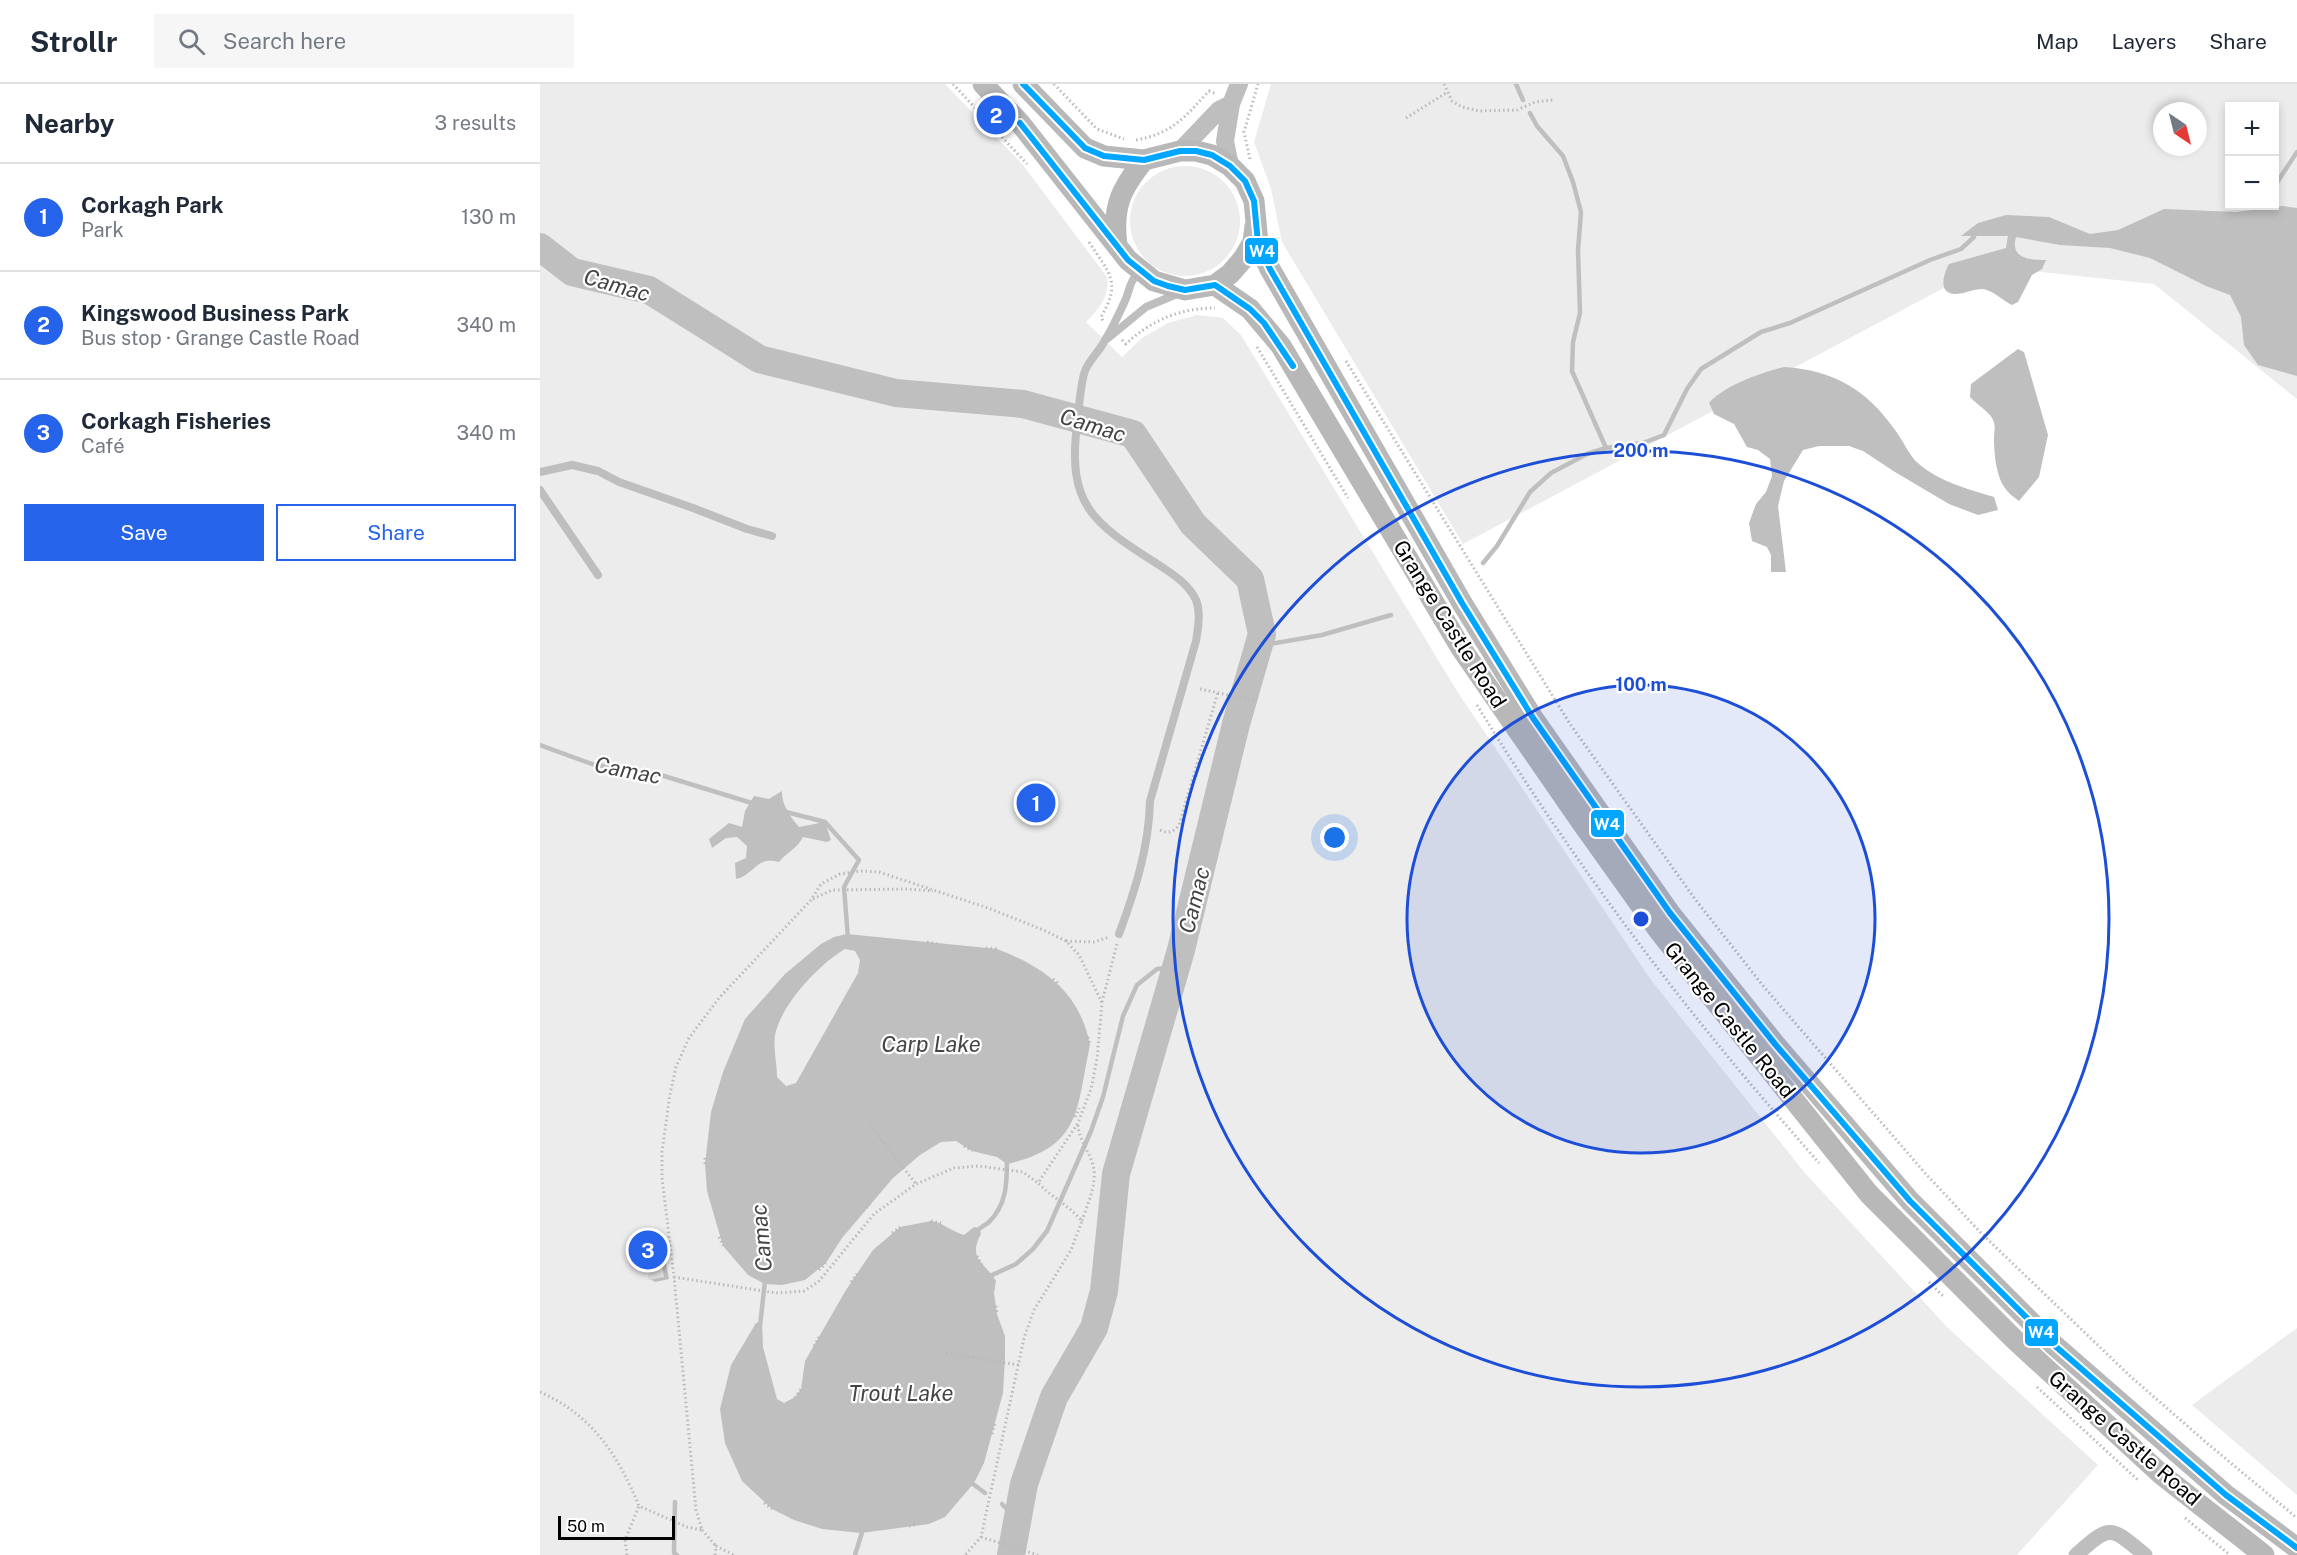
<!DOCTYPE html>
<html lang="en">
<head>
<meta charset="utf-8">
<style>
	:root { --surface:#fff; --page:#f6f6f7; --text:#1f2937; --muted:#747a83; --line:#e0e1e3; --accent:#2563eb }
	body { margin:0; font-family:"Public Sans",sans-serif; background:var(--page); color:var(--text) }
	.controls { position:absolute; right:18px; top:18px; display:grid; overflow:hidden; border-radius:0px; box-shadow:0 3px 9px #0003 }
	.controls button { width:54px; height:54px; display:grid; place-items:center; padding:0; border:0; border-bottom:2px solid var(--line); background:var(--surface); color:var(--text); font:30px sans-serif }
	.compass { position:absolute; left:1613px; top:18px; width:54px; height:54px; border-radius:50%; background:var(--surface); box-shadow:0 3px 9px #0003; rotate:145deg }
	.scale { position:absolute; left:18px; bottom:15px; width:117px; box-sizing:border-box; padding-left:6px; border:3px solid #000; border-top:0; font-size:16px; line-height:21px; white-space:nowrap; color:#000; -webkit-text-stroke:4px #fff; paint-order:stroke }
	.you { position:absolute; left:795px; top:754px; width:21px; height:21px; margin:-15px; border:4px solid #fff; border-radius:50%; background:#1a73e8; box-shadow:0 0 0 9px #1a73e833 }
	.badge { display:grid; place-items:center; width:39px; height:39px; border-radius:50%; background:var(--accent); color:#fff; font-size:20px; font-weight:700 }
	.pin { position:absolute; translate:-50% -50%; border:3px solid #fff; box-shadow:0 2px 6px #0006 }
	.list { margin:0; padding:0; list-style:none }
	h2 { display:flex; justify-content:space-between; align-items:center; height:78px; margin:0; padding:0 24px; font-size:26px }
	h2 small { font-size:20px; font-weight:400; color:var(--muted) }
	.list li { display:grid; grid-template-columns:39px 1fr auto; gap:18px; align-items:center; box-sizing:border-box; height:108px; padding:0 24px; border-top:2px solid var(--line) }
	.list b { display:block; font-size:22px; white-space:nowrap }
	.list p { margin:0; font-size:20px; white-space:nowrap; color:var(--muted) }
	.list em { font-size:20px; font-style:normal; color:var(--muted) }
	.actions { display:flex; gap:12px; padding:18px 24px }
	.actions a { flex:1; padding:14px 0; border:2px solid var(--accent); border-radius:0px; text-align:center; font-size:21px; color:var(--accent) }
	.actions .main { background:var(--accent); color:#fff }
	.icon { flex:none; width:33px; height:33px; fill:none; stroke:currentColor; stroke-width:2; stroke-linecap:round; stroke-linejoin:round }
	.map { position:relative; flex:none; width:1757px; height:1471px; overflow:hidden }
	header { display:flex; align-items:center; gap:36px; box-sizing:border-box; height:84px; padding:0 30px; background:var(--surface); border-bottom:2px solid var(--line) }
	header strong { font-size:28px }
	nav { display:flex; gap:33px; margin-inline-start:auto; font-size:21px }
	.search { width:420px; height:54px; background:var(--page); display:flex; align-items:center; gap:15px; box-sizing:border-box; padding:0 21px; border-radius:0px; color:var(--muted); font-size:22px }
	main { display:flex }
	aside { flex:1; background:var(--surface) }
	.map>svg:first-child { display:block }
</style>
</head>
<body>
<header>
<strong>Strollr</strong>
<div class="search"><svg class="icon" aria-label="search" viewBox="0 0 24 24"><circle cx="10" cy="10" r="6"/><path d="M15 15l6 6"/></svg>Search here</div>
<nav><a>Map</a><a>Layers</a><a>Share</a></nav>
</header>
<main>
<aside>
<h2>Nearby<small>3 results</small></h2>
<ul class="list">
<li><span class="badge">1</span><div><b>Corkagh Park</b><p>Park</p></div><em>130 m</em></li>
<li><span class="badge">2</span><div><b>Kingswood Business Park</b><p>Bus stop · Grange Castle Road</p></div><em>340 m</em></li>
<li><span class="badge">3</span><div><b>Corkagh Fisheries</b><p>Café</p></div><em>340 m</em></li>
</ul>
<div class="actions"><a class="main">Save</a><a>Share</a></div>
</aside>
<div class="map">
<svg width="1757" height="1471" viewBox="0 0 1757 1471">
	<rect width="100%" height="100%" fill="#fff"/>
	<path fill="#ececec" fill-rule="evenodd" d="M0 0H405L483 81 567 193C570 213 559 224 546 238L582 273 602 254 628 239 657 231 683 234 701 251 917 607 1111 896 1265 1089 1408 1244 1558 1381 1477 1471H0Z
		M731 0H1757V315L1614 200 1445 182 923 460 742 158 731 105 714 58ZM1690 22H1734V122H1690ZM1622 27H1658V63H1622Z
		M590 137a55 55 0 1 1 110 0a55 55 0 1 1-110 0Z
		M1757 1244V1411L1652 1321Z"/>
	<path fill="#bfbfbf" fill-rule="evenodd" d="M1743 122 1757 124V292L1718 281 1704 261 1701 233 1690 211 1666 202 1610 174 1570 164 1520 161 1476 153C1470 175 1490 176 1506 176L1502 185 1492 191 1478 218 1472 221C1462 216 1454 207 1443 205 1433 205 1424 210 1415 210 1397 209 1404 189 1409 180L1466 164 1468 152H1421L1438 139 1466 131 1509 133 1550 150 1578 146 1624 125 1696 128Z
		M1478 265 1484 268 1508 351 1499 393 1479 417C1474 413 1468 409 1465 404 1456 392 1454 369 1454 354 1454 348 1456 342 1453 336 1451 329 1436 320 1430 313L1431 300Z
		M1244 283C1294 286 1327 306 1355 346 1363 356 1369 372 1379 380 1400 398 1428 405 1454 413L1458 426 1438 431 1409 420 1355 388 1323 367 1309 362H1279L1263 366 1244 397 1238 422 1246 488H1231V471L1227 463 1212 457 1209 439 1216 420 1226 408 1232 392 1230 375 1218 366 1207 363 1194 340 1174 330 1169 319C1185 301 1221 289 1244 283Z
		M242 707C241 720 251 734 259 743L285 738 291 756 287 758 263 753C257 765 248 767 239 778 215 772 216 790 196 795L195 779 206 774 207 762 197 753 186 754 172 764 169 755 189 739 202 743 205 727 214 712 229 715Z
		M307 850 457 865C504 883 540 908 550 961 536 1024 543 1063 467 1080L457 1073 432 1067 416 1057 401 1058 380 1071 353 1094 302 1154 286 1179 265 1196 242 1201 225 1200 208 1191 183 1162 167 1107 165 1080 171 1028 183 988 205 935 245 890 281 860 294 853ZM305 865 315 867 320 876 318 889 256 999 246 1002 237 993C237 980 233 964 235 951 241 921 279 880 305 865Z
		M391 1137C404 1139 412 1148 424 1151L434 1143 439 1144 441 1150C427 1175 445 1178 456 1197L454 1209 457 1230 465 1252V1274L463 1309 444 1379 434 1399 405 1433 389 1440 321 1449 282 1445 254 1436 232 1425 202 1397 185 1359 180 1325 191 1281 216 1239 222 1237 223 1263 237 1315 244 1319 255 1313 261 1305 265 1277 306 1206 333 1166 360 1143Z"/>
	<path fill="#0003" d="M120 1171 125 1174 129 1195 115 1198 110 1195Z"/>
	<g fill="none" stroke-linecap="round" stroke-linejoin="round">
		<path stroke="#bfbfbf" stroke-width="4.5" d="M976 0 983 16
			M990 29 997 42 1023 72 1033 98 1041 128 1038 166 1040 229 1033 258 1032 287 1066 364
			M1734 103 1757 68
			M1725 126V122
			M943 479 957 462 990 408 1011 389 1047 370 1066 364 1103 359 1124 351 1147 305 1161 285 1221 248 1250 239 1390 176 1421 165 1434 153
			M719 562 782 551 851 531
			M0 661 52 680 124 692 215 720
			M246 728 285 738 319 776 304 803 308 855
			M437 1148C440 1142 443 1143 448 1139 467 1121 467 1099 467 1075
			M448 1193 476 1180 493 1165 507 1147 551 1047 563 1013 583 932 597 901 617 885 636 883
			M220 1242 225 1197
			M429 1397 445 1409
			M135 1418 134 1469 137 1471
			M462 1420 477 1436
			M315 1471 323 1445"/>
		<path stroke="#bfbfbf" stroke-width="28" d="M0 163 32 188 109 206 219 275 356 309 483 320 593 350 653 440 710 495 722 550 696 640 641 866 576 1090 564 1207 554 1244 514 1313 484 1400 471 1471"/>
	</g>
	<path fill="#dfdfdf" d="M120 1169 124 1193 109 1196 104 1172Z"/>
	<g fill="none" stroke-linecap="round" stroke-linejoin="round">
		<path stroke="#b9b9b9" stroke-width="3" stroke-dasharray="1.5 3" stroke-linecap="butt" d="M413 0 487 80
			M514 0 557 45 584 55
			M904 0 912 17 922 23 939 27 977 26 995 18 1013 16
			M866 34 906 9
			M596 56C632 50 646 32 669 7L676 10
			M710 75 704 48 718 0
			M549 158C569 189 582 198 561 233L563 237
			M582 256 586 260C611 236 641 224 675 224
			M717 263 808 414
			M806 277 1030 640 1155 815 1224 903 1385 1089 1441 1149 1590 1292 1668 1360 1757 1434
			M660 605 716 617
			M937 621C1011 742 1094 858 1184 968 1215 1006 1247 1042 1279 1079
			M620 746C628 750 634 748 639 741L678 608
			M273 815 292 806 368 805 393 807
			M526 857 554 858 569 853
			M387 858 398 860
			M446 864 457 865
			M513 895 520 901
			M562 918 577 860
			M548 953 550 961
			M535 1033 539 1024
			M330 1041 376 1100
			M538 1041C539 1056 549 1067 553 1081 558 1099 547 1121 542 1137
			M424 1062 432 1067
			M165 1080V1071
			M323 1127 330 1120
			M391 1137 401 1139
			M352 1149 360 1143
			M179 1153 183 1162
			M437 1172 442 1181
			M279 1186 286 1179
			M134 1193 236 1209 264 1207 279 1197 334 1130 376 1100 414 1084 439 1082 483 1088 498 1099
			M311 1198 317 1190
			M1389 1198 1404 1213
			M456 1222 457 1230
			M274 1262 279 1253
			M406 1269 479 1281
			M1497 1303 1598 1396
			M0 1308C52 1331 78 1371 99 1422L147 1443 162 1446 156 1426 134 1193 122 1094V1068L130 1010 136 983 149 954 179 914 271 816 281 800 300 790 320 787 339 788 448 824 501 845 526 857 539 871 562 919 557 975 551 1005 538 1039 498 1099C513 1114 528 1121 542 1137L531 1166 494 1226 484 1254 441 1453 425 1471
			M255 1314 261 1305
			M452 1350 455 1340
			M224 1419 232 1425
			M1645 1434 1690 1471
			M369 1442 378 1440
			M162 1446 176 1462
			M441 1453 498 1471
			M87 1471 85 1456 99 1422
			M175 1471 176 1462 194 1471"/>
		<path stroke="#bebebe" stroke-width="8" d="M567 255 606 223 637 210
			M0 388 32 381 58 387 79 398 153 424 207 445 232 452
			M0 406 58 491
			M579 850C595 807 609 763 610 717L656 557C658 544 661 529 656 516 648 499 631 489 616 479 553 439 527 421 537 341 539 326 540 301 545 287 549 276 560 267 565 256 572 245 578 232 584 219 591 205 587 202 599 187"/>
		<path stroke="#bebebe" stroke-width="15" d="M1536 1471C1571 1440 1570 1442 1605 1471"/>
		<path stroke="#bebebe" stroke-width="18" d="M640 67 679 26 691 20
			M690 82 685 57 691 20 699 0"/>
		<path stroke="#b8b8b8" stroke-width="21" d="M443 0 480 39 588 176 614 197 645 206 675 201 690 190 703 175 713 158 715 142
			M483 0 545 64 564 72 604 76 640 67H656L672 71 690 82 705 97 714 117 718 159 730 185 922 519 993 634 1130 829 1235 960 1370 1117 1514 1261 1686 1411 1757 1464
			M577 161C572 122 581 105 604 76
			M675 201 710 225 741 262 921 564 1042 739 1119 847 1329 1110 1474 1255 1622 1391 1724 1471"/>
		<g stroke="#fff" stroke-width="10">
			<path id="bus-1" d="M483 0 545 64 564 72 604 76 640 67H656L672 71 690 82 705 97 714 117 718 159 730 185 922 519 993 634 1130 829 1235 960 1370 1117 1514 1261 1686 1411 1757 1464
				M480 39 588 176 614 197 628 202 645 206 675 201 710 225 724 239 753 282"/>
		</g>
		<use href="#bus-1" stroke="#00a6ff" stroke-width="6"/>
	</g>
	<circle cx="1101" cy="835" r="234" fill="#1d4ed8" fill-opacity=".12"/>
	<g fill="none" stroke="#1d4ed8" stroke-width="3">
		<circle cx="1101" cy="835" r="234"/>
		<circle cx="1101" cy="835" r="468"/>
	</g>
	<g text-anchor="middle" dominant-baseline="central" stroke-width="4.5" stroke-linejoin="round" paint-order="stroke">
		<g font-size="21" fill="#000" stroke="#fff">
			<text transform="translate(910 540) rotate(58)">Grange Castle Road</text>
			<text transform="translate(1190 936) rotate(51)">Grange Castle Road</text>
			<text transform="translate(1585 1354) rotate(41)">Grange Castle Road</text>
		</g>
		<g font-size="22" font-style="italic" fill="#444" stroke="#fff">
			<text transform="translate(77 201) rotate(16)">Camac</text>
			<text transform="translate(553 341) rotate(17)">Camac</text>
			<text transform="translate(88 686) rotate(11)">Camac</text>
			<text transform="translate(654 816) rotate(-76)">Camac</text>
			<text x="391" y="960">Carp Lake</text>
			<text transform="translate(221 1154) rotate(-95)">Camac</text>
			<text x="361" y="1309">Trout Lake</text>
		</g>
	</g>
	<circle cx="1101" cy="835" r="9" fill="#1d4ed8" stroke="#fff" stroke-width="3"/>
	<g font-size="18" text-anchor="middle" font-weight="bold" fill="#1d4ed8" stroke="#fff" stroke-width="4.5" stroke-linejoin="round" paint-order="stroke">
		<text x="1101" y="373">200 m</text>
		<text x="1101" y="607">100 m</text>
	</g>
	<g stroke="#fff" stroke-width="2">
		<rect x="704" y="153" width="35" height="28" rx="6" fill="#00a6ff"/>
		<rect x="1050" y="725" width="35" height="29" rx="6" fill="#00a6ff"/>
		<rect x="1484" y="1234" width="35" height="29" rx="6" fill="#00a6ff"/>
	</g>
	<g font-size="16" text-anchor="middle" font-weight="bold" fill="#fff">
		<text x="722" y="173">W4</text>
		<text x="1067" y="746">W4</text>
		<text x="1501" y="1254">W4</text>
	</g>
</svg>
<div class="controls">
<button>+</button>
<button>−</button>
</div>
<svg class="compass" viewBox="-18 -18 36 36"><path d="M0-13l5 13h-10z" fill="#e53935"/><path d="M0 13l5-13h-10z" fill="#747a83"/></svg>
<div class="scale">50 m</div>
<div class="you"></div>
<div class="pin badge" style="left:496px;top:719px">1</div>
<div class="pin badge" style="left:456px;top:31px">2</div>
<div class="pin badge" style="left:108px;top:1166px">3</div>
</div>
</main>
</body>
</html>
